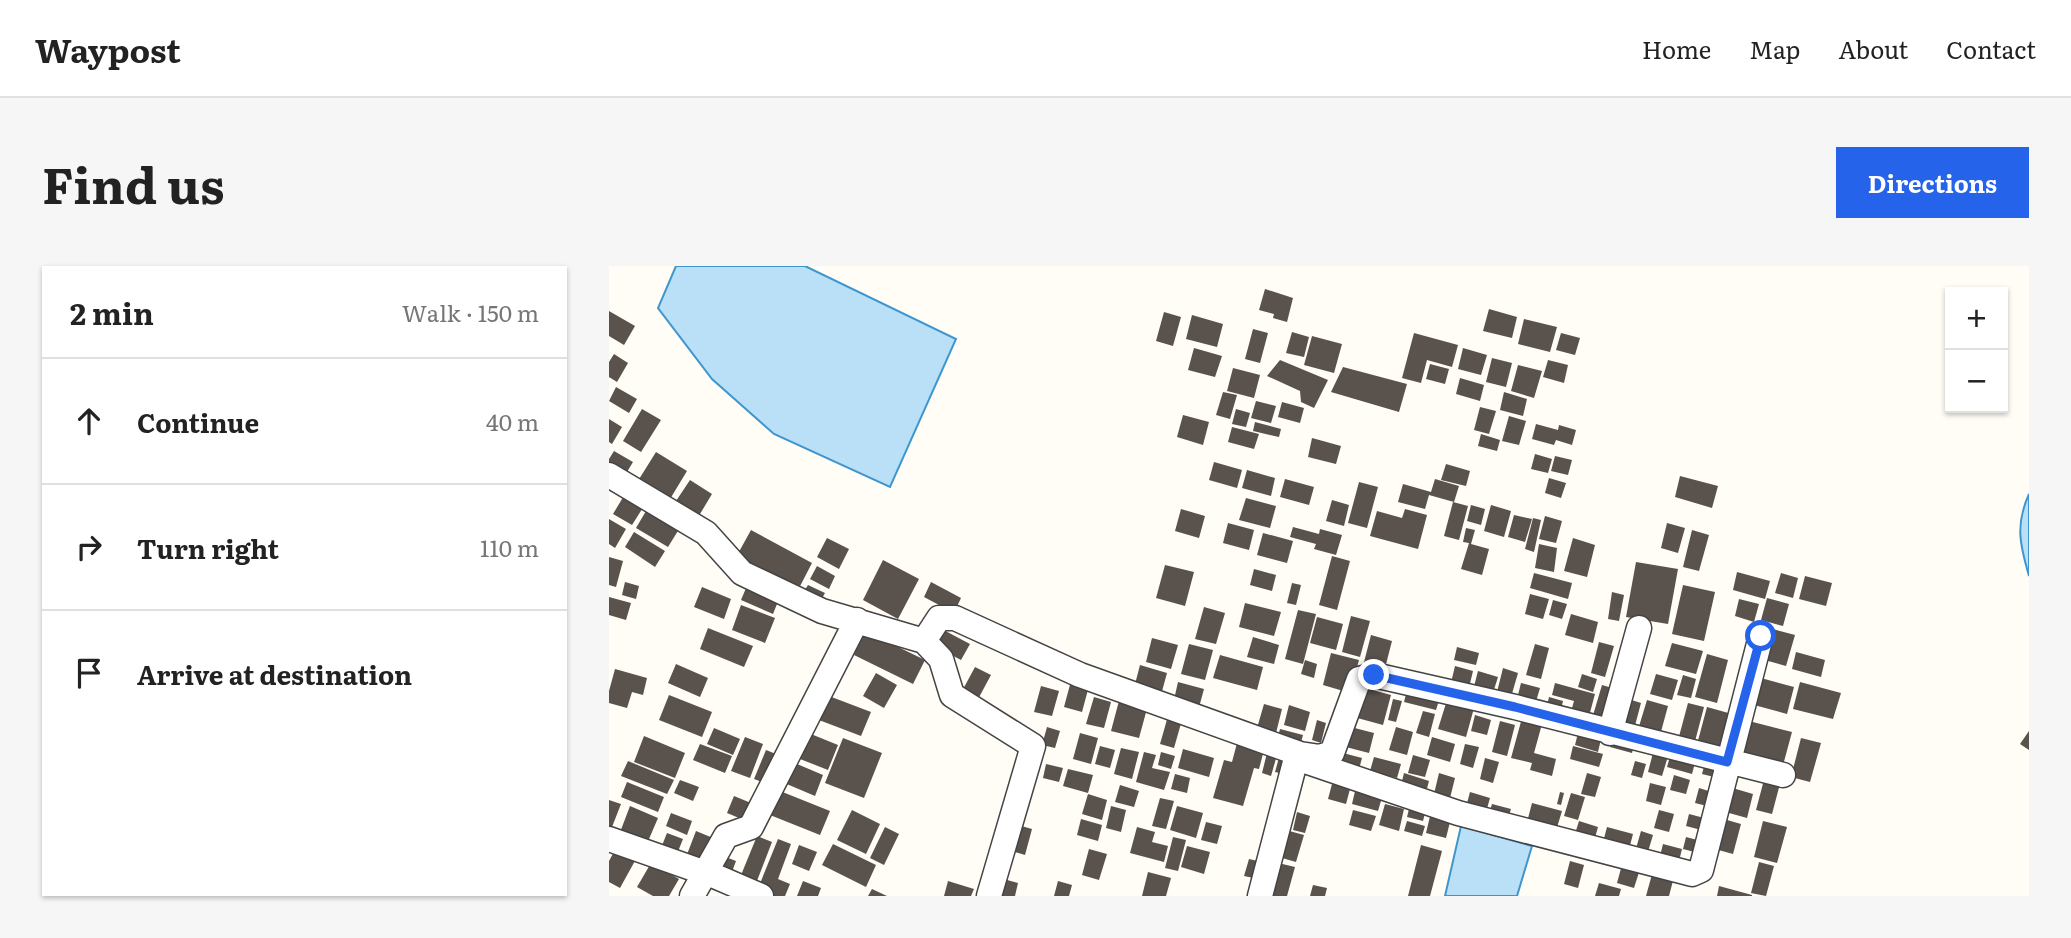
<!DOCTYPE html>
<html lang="en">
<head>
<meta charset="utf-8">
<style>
	:root { --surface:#fff; --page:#f6f6f6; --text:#222; --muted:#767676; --line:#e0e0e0; --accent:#2563eb }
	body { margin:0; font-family:Literata,serif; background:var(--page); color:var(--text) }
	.controls { position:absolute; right:21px; top:21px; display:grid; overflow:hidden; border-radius:0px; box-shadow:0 2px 5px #0004 }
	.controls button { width:63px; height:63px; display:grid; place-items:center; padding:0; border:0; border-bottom:2px solid var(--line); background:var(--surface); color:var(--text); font:35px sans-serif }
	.stop { position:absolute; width:21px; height:21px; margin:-16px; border:5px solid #2563eb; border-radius:50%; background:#fff }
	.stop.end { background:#2563eb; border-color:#fff; box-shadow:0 2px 7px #0008 }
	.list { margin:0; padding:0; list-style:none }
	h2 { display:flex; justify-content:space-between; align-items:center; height:91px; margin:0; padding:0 28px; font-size:30px }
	h2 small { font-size:23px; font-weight:400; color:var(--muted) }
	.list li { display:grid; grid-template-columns:46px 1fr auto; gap:21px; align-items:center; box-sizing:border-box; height:126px; padding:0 28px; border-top:2px solid var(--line) }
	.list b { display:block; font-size:26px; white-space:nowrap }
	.list em { font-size:23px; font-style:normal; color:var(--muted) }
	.icon { flex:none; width:38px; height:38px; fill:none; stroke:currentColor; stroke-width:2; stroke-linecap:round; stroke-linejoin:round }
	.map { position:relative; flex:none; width:1420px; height:630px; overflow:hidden; border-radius:0px }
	header { display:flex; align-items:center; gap:42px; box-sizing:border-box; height:98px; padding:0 35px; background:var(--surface); border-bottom:2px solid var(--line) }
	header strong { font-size:33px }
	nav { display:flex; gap:38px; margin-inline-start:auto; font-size:24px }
	.intro { display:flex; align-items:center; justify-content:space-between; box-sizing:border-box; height:168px; padding:0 42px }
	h1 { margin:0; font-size:49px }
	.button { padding:18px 32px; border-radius:0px; background:var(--accent); color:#fff; font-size:24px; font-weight:700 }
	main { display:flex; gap:42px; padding:0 42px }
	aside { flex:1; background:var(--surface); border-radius:0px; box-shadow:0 2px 5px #0004 }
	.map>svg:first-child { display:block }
</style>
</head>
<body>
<header>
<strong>Waypost</strong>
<nav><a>Home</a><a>Map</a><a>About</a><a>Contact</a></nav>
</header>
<div class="intro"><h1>Find us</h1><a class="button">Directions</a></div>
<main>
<aside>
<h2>2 min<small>Walk · 150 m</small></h2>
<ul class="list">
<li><svg class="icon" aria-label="ahead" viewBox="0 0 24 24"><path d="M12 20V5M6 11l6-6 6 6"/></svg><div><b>Continue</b></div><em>40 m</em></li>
<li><svg class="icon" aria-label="right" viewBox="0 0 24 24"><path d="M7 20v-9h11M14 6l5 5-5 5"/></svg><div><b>Turn right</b></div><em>110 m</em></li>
<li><svg class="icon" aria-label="arrive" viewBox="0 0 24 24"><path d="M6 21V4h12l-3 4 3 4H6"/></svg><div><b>Arrive at destination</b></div></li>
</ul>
</aside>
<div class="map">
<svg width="1420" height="630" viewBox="0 0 1420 630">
	<rect width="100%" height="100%" fill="#fffdf5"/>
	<path fill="#b9e0f7" stroke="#3f96cf" stroke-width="2" d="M67 0H196L347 73 281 221 165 168 103 113 49 42Z
		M1420 228V310C1411 279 1406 259 1420 228Z
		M852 560 923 580 908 630H836Z"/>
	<path fill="#5a524d" d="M656 23 684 32 678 56 664 52 665 48 650 44Z
		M880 43 908 51 903 72 874 65Z
		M0 45 26 60 15 79 0 70Z
		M555 46 572 51 564 80 547 75Z
		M583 49 614 58 608 81 577 73Z
		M915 53 948 61 941 86 909 78Z
		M644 63 659 67 651 97 636 93Z
		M683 66 700 71 695 91 677 87Z
		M805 67 849 79 843 101 818 94 812 117 793 112Z
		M952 67 971 72 966 89 947 84Z
		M703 70 733 78 725 107 695 99Z
		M585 82 613 90 606 111 579 104Z
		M854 82 878 89 872 109 849 103Z
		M5 88 19 97 8 116 0 111V96Z
		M883 92 903 97 897 121 877 116Z
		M671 94 719 114 705 142 692 136 691 125 658 110Z
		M939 94 959 99 955 117 934 111Z
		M821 98 840 103 836 118 817 113Z
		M909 99 933 105 925 132 902 125Z
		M734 101 798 118 790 146 722 126Z
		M624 102 651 109 645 132 618 125Z
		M851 112 875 119 871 135 847 128Z
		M7 121 28 133 20 147 0 135Z
		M614 126 628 129 621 153 607 149Z
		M895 126 918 133 914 150 891 144Z
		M647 135 667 140 662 157 642 152Z
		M673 136 695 142 691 157 669 151Z
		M871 141 887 145 880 168 865 164Z
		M33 143 52 154 32 186 14 175Z
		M627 143 641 147 637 161 623 158Z
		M574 149 600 156 594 179 568 171Z
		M900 150 917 155 910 179 893 175Z
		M0 153 13 161 3 178 0 176Z
		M646 156 672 163 670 171 644 165Z
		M927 158 949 164 950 159 967 164 963 179 947 174 945 179 923 173Z
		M623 161 650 168 645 183 619 176Z
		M872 168 891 174 888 185 869 180Z
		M703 172 732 180 727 198 699 191Z
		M5 185 24 196 15 211 0 201V193Z
		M47 186 78 205 58 238 27 218Z
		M926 188 943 193 939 207 922 203Z
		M946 190 963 194 959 209 942 205Z
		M605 196 633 204 628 222 600 214Z
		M837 198 861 205 857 220 832 214Z
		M638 204 666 212 662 230 633 222Z
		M1071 210 1109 220 1103 242 1066 231Z
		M940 212 957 217 952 232 936 227Z
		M676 213 705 221 700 239 671 231Z
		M826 213 850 220 845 236 820 229 816 243 789 236 794 218 822 226Z
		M81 214 103 228 88 253 65 238Z
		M750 216 769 221 758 262 739 257Z
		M16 228 35 240 23 259 4 248Z
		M637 232 667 240 661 262 630 254Z
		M723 234 740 239 735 260 717 255Z
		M844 236 859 240 850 274 835 270Z
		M862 239 876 243 872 259 858 255Z
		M882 239 902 245 895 271 875 265Z
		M40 240 72 260 59 281 27 262Z
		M572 243 596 250 590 272 566 265Z
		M796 243 818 249 809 283 761 270 768 245 793 252Z
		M905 249 923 253 916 276 899 271Z
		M936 250 953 255 947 277 930 273Z
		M924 252 932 254 925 286 916 283Z
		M0 253 17 263 6 282 0 278Z
		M619 257 645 264 640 284 614 277Z
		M1058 257 1076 262 1069 287 1052 282Z
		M684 261 710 268 711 263 733 269 727 289 705 283 707 278 681 271Z
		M857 262 866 264 862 278 880 283 873 309 852 303 860 277 854 276Z
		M142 264 203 297 188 326 126 293Z
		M1083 264 1100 269 1090 305 1074 301Z
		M25 266 56 285 46 301 16 281Z
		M654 267 684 275 678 297 648 289Z
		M218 272 240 283 230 303 208 291Z
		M964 272 986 279 978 311 955 305Z
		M930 278 948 282 945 306 926 302Z
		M723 290 741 295 728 344 710 339Z
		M0 291 14 295 7 321 0 319Z
		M274 294 310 313 289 353 254 334Z
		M1027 296 1069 303 1059 358 1017 351Z
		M556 299 585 306 576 340 547 332Z
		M208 300 226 310 220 323 201 313Z
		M645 303 667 309 663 325 641 319Z
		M1128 306 1161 315 1156 333 1124 324Z
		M925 307 963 317 959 333 921 322Z
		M1172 307 1189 312 1184 332 1166 327Z
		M1196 310 1223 317 1217 340 1190 333Z
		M140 315 172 328 164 348 132 334Z
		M16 316 30 320 27 333 13 329Z
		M322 316 352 332 345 347 315 331Z
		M683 317 692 319 687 339 678 337Z
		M199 319 216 327 211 336 194 327Z
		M1074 319 1106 326 1095 375 1063 368Z
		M93 321 122 333 115 353 85 341Z
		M1003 326 1015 329 1010 355 999 353Z
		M921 328 940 333 934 353 916 348Z
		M0 331 22 337 17 354 0 349Z
		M1158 332 1180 338 1174 360 1152 354Z
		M1130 333 1150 338 1145 356 1126 350Z
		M944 334 958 338 953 353 940 349Z
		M636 337 672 346 665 370 630 361Z
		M132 339 166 352 156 377 123 364Z
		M595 341 616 347 607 378 586 373Z
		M689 344 707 348 694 398 676 393Z
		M962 348 989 356 984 377 956 369Z
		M742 350 761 355 751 391 733 386Z
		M708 351 734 358 727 384 701 377Z
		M327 360 361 378 352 394 318 376Z
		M99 362 144 380 135 401 91 383Z
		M1160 362 1186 369 1177 400 1152 393Z
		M256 365 316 394 304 418 245 389Z
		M762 369 783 375 775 406 754 400Z
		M644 371 670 379 665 398 638 391Z
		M543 372 569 379 562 403 537 396Z
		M990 376 1005 380 996 411 982 407Z
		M1063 377 1094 385 1087 408 1056 400Z
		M580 378 604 384 596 414 572 408Z
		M926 378 940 382 932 413 917 409Z
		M848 381 870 387 867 399 845 394Z
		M1187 386 1216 394 1212 411 1183 403Z
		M722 387 750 394 741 427 714 419Z
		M1098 388 1119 394 1108 437 1086 431Z
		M611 389 654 401 648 424 604 412Z
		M696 394 708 398 705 412 692 408Z
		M67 398 99 412 91 431 59 417Z
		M531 399 558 407 552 429 525 422Z
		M846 400 864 405 859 426 841 421Z
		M366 401 382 409 368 435 352 427Z
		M894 402 909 407 900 438 886 434Z
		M6 403 38 412 34 429 23 426 18 442 0 437V425Z
		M869 405 889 411 882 433 863 428Z
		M267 407 288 419 275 442 254 430Z
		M973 408 988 413 984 426 969 421Z
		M1047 408 1069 414 1063 434 1041 428Z
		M1074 409 1087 413 1082 432 1068 429Z
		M1152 412 1185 421 1178 448 1145 439Z
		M462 415 480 420 473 446 455 441Z
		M569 416 595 423 589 445 564 438Z
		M1191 416 1232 427 1224 453 1184 443Z
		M912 417 931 422 925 442 907 437Z
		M946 417 986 428 979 454 961 449 965 435 943 429Z
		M993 419 1010 424 1000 461 982 456Z
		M432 420 450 425 443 450 425 446Z
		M749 420 782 429 774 459 741 450Z
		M799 420 832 428 827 444 795 436Z
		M212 427 262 446 252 470 202 451Z
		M60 429 103 446 93 471 50 454Z
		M485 431 502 436 495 462 477 458Z
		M511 431 539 439 530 472 502 465Z
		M940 431 954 435 951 448 937 444Z
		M1013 431 1032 437 1024 467 1005 462Z
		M784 433 793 435 787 456 779 454Z
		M838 434 865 442 857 471 829 463Z
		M1038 434 1059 440 1050 473 1028 467Z
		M1079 437 1095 441 1084 483 1068 478Z
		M655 438 673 443 667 467 648 462Z
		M680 439 701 446 696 465 675 459Z
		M1098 441 1123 448 1112 489 1087 482Z
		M814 445 826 448 820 471 807 467Z
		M866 449 882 454 878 469 862 465Z
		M559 450 573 454 565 482 551 478Z
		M913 452 933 458 925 487 947 493 943 510 921 504 923 497 902 492Z
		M708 454 717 457 712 477 703 474Z
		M1136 454 1183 466 1173 503 1126 490Z
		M891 455 906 459 898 490 883 486Z
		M734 459 765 467 760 487 729 479Z
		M438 461 451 465 446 482 433 479Z
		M787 461 804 466 798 489 780 484Z
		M105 462 131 473 124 489 98 478Z
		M671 463 694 469 690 484 667 478Z
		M970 463 993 469 989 486 966 479Z
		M1420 465V484L1411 478Z
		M197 466 229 479 219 504 186 491Z
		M471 467 489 472 482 498 464 493Z
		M1004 469 1026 475 1023 487 1001 481Z
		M35 470 76 487 66 512 25 496Z
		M136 471 154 478 141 512 122 505Z
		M823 471 846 478 841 496 818 489Z
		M234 472 273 487 255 532 216 517Z
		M1192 472 1212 477 1201 516 1182 511Z
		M628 477 655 484 650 503 645 502 634 540 604 532 615 494 623 496Z
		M91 478 123 490 116 507 84 494Z
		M856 478 870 481 864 502 851 498Z
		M491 480 506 484 501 502 486 498Z
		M964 480 994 488 990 501 961 493Z
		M512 482 530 486 523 513 505 508Z
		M574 483 605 492 600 511 569 502Z
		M1045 483 1060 487 1053 510 1039 506Z
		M157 484 172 490 161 519 145 513Z
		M535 486 547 489 543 502 561 506 555 524 527 516Z
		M552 486 566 490 562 503 549 499Z
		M658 487 668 489 662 510 653 507Z
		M734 487 753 492 749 507 730 502Z
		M1062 487 1087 493 1083 508 1058 501Z
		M671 488 684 492 679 509 666 506Z
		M804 489 821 494 816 511 799 507Z
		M765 491 792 498 788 512 761 505Z
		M876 492 890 496 884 517 871 513Z
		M1097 493 1113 497 1109 512 1093 508Z
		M19 495 65 514 58 528 12 510Z
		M181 495 214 509 206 530 173 516Z
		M1026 495 1037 498 1033 512 1022 509Z
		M437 498 454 502 450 516 434 512Z
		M459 503 484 509 479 527 454 520Z
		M795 507 820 515 816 530 791 523Z
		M830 507 846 512 841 532 825 528Z
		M978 507 992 511 986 531 972 528Z
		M566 508 581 512 578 527 562 523Z
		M1065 509 1081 514 1077 528 1061 524Z
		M1156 510 1172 514 1163 548 1147 544Z
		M71 514 90 521 84 535 65 527Z
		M18 516 55 531 49 546 12 531Z
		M1041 517 1057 521 1052 539 1037 535Z
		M723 518 741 523 737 538 719 533Z
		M511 519 530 525 525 541 506 536Z
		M747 521 774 528 769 545 743 538Z
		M1120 521 1144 528 1138 552 1113 545Z
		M1090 522 1106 527 1102 541 1086 537Z
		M171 525 221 545 211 569 161 549Z
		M861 526 881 532 877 546 857 541Z
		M951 526 955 527 952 539 948 538Z
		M962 527 976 531 969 554 955 550Z
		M479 528 498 534 493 554 473 548Z
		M125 530 142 537 135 554 118 547Z
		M551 532 565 535 557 563 543 560Z
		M0 534 12 538 3 561 0 560Z
		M802 535 818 539 814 555 798 551Z
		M923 537 953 545 946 568 917 560Z
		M776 538 795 543 790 565 770 559Z
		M883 538 902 543 898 556 879 551Z
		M21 540 49 552 37 580 10 569Z
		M502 540 517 544 512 566 497 562Z
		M568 540 594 547 587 572 561 564Z
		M243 544 271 558 257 588 228 574Z
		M744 544 767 550 762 565 740 559Z
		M1050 544 1065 548 1060 566 1045 562Z
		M688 546 701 550 696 567 684 564Z
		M822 546 842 552 837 572 817 567Z
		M62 547 83 555 78 569 57 560Z
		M1080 548 1099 553 1096 565 1077 560Z
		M1111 552 1132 558 1124 588 1102 582Z
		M472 553 493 559 489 575 468 569Z
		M798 555 816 560 813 570 795 565Z
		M970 555 989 561 984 579 964 574Z
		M1154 555 1178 561 1168 597 1145 591Z
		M597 556 613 560 608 578 592 574Z
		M405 558 423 563 416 589 399 584Z
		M276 561 290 568 275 599 261 592Z
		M528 561 546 566 543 576 559 580 555 596 521 587Z
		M998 561 1024 568 1019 587 993 580Z
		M673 563 695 569 687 596 666 590Z
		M87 565 104 572 93 598 77 591Z
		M1032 565 1044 569 1038 589 1026 586Z
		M58 567 74 573 66 593 50 587Z
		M148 570 163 576 146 620 130 614Z
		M564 571 577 574 569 605 556 602Z
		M1077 571 1096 576 1093 588 1074 583Z
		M169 573 182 578 169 613 181 618 176 630H160L148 625Z
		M224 578 267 599 257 621 213 599Z
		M1054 578 1073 583 1070 595 1051 590Z
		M190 579 208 586 200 605 183 598Z
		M812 579 833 585 821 630H799Z
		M578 580 601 586 595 608 572 601Z
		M7 582 27 593 11 622 0 616V595Z
		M480 583 498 588 490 614 473 609Z
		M109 588 127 595 120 614Z
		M640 593 653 596 649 613 635 610Z
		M961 595 975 599 969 622 955 618Z
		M1014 595 1032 600 1025 622 1008 617Z
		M665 596 686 601 678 630H660Z
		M1150 596 1165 600 1157 630 1142 627Z
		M42 597 70 613 60 630H44L28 621Z
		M1045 601 1066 607 1060 630H1037Z
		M539 606 562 612 557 630H533Z
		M391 612 409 617 406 630H386Z
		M194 615 212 622 209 630H188Z
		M339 615 365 623 362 630H335Z
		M449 615 463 619 460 630H445Z
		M990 617 1012 623 1010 630H986Z
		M704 619 718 622 716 630H701Z
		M1110 620 1143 629V630H1108Z
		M263 623 278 630H259Z"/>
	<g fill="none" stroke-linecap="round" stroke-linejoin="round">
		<g stroke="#444" stroke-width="27">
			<path id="minor" d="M0 209 97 267 133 307 213 345 315 375 332 393 343 429 424 480 380 630
				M315 375 330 352H346L471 409 691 488 711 491 723 487 750 413 765 409 906 441 1174 509
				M1001 467 1030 362
				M0 573 108 611 152 630
				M83 630 117 570 142 561 248 354
				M651 630 686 496 693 494 849 547 1083 608 1092 604 1152 370"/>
		</g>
		<use href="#minor" stroke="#fff" stroke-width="24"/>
	</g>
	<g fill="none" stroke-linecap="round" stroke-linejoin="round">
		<path stroke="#2563eb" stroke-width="9" d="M765 409 906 441 1118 496 1152 370"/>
	</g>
</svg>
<div class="controls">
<button>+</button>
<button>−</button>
</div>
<div class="stop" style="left:1152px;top:370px"></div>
<div class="stop end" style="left:765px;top:409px"></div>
</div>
</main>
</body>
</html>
